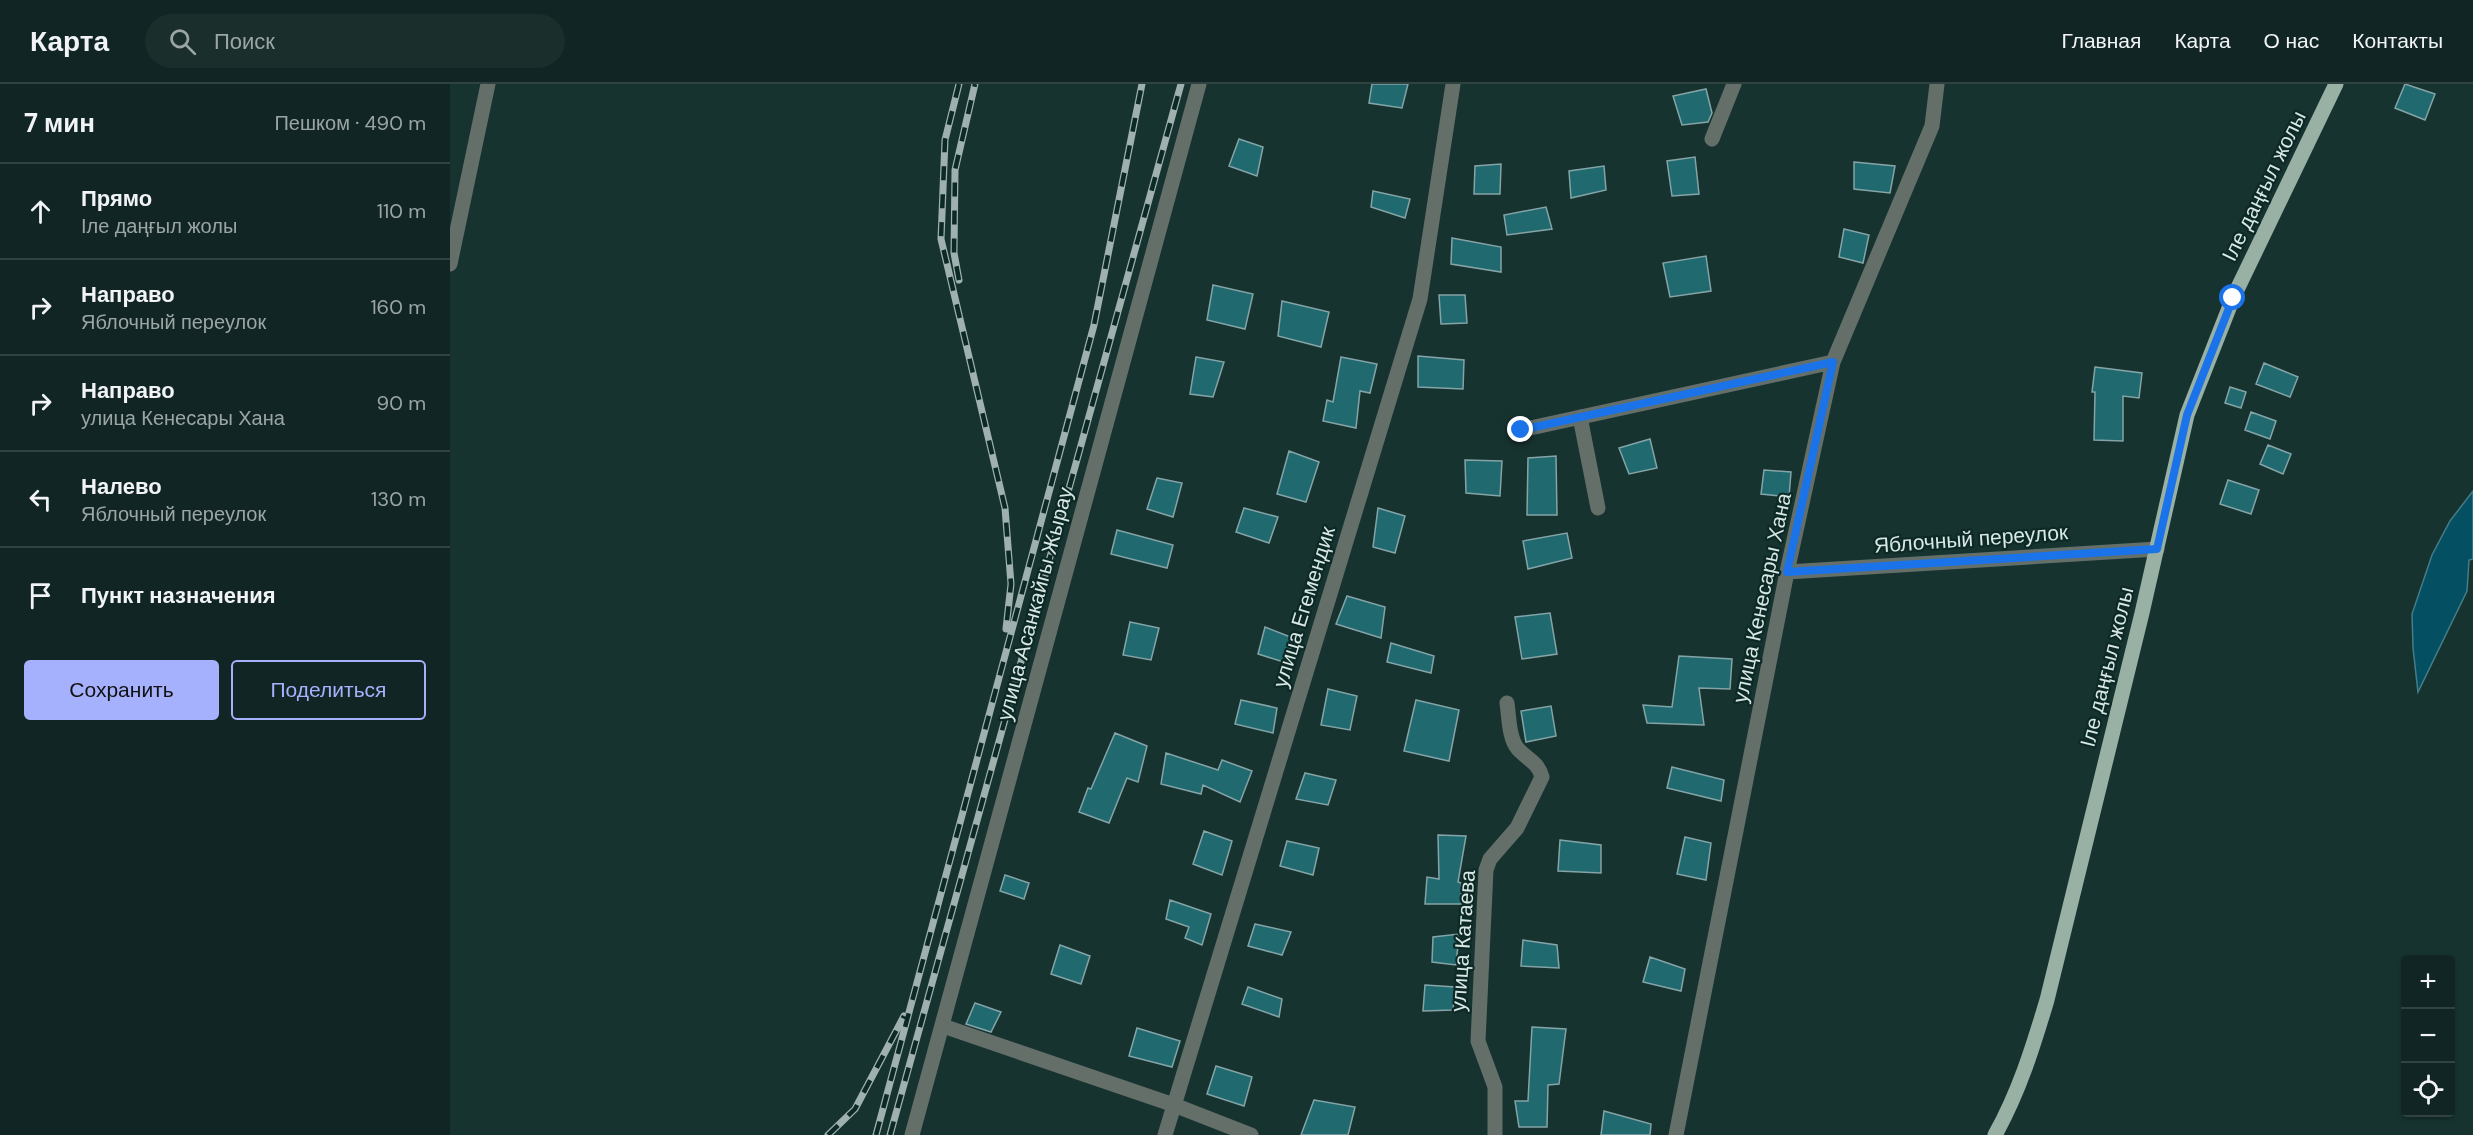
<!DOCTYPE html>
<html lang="ru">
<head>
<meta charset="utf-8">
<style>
	:root { --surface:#112624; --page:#1a2e2c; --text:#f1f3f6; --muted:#9ca5a6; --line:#304341; --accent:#a5b1fc }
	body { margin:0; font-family:"DM Sans",sans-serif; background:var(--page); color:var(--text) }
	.controls { position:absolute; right:18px; bottom:18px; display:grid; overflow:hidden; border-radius:6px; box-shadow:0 2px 4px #0004 }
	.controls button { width:54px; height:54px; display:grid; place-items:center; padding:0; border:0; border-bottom:2px solid var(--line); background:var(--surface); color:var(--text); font:30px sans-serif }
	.stop { position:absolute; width:18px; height:18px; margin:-14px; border:4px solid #1a73e8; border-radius:50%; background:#fff }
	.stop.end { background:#1a73e8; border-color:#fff; box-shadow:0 2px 6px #0008 }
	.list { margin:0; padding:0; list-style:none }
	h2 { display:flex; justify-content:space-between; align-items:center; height:78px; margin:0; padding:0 24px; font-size:26px }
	h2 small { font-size:20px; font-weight:400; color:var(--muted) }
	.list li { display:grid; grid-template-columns:39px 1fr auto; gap:18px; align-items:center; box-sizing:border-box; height:96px; padding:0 24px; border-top:2px solid var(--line) }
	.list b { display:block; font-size:22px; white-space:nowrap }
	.list p { margin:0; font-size:20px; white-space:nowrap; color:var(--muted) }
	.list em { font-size:20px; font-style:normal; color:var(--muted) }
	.actions { display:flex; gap:12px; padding:18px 24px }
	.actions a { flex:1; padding:14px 0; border:2px solid var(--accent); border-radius:6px; text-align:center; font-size:21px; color:var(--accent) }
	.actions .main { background:var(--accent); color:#111 }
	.icon { flex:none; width:33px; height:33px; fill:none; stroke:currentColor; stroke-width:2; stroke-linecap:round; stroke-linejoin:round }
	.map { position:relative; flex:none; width:2023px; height:1051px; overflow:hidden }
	header { display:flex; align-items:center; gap:36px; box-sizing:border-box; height:84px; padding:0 30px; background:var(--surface); border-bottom:2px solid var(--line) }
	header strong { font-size:28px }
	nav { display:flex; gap:33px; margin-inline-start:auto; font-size:21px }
	.search { width:420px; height:54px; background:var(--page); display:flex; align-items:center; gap:15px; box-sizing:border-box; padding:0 21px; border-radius:33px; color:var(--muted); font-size:22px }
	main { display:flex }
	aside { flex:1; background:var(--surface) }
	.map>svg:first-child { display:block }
</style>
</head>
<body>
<header>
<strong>Карта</strong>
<div class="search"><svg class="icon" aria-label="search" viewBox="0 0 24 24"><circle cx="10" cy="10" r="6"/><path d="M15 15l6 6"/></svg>Поиск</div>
<nav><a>Главная</a><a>Карта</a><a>О нас</a><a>Контакты</a></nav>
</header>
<main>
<aside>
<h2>7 мин<small>Пешком · 490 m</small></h2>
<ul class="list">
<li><svg class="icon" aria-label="ahead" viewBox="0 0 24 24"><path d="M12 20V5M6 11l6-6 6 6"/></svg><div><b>Прямо</b><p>Іле даңғыл жолы</p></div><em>110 m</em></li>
<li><svg class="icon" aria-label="right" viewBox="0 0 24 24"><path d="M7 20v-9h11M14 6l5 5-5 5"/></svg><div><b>Направо</b><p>Яблочный переулок</p></div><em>160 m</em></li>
<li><svg class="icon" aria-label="right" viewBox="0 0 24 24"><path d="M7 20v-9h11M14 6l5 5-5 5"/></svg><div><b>Направо</b><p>улица Кенесары Хана</p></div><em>90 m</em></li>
<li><svg class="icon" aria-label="left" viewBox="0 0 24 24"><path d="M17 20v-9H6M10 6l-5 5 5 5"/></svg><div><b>Налево</b><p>Яблочный переулок</p></div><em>130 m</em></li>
<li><svg class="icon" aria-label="arrive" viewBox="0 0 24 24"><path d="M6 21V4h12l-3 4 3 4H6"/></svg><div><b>Пункт назначения</b></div></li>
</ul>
<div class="actions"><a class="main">Сохранить</a><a>Поделиться</a></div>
</aside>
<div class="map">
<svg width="2023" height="1051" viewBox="0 0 2023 1051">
	<rect width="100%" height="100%" fill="#173330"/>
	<path fill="#044f61" stroke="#447d89" stroke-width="1.5" d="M2023 407V475L2019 476 2017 507 1968 608 1963 564 1962 530 1982 471 2000 437Z"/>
	<path fill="#1f696f" stroke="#85a4a7" stroke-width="1.5" d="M922 0H958L952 24 919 19Z
		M1955 0 1985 10 1975 36 1945 24Z
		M1256 5 1262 29 1258 38 1232 41 1223 12Z
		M789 55 813 63 807 92 779 82Z
		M1245 73 1249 110 1222 112 1217 77Z
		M1404 78 1445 82 1440 109 1404 105Z
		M1051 80 1050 110H1024L1025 82Z
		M1154 82 1156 106 1121 114 1119 87Z
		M923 107 960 115 955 134 921 123Z
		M1096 123 1102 145 1057 151 1054 131Z
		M1394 145 1419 151 1413 179 1389 173Z
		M1002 154 1051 163V188L1001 180Z
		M1256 172 1261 207 1220 213 1213 179Z
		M763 201 803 210 795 245 757 236Z
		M989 211H1015L1017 239 991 240Z
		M832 217 879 228 871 263 828 252Z
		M968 272 1014 276 1013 305 968 303Z
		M746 273 774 278 763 313 740 310Z
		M891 273 927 280 920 309 910 307 906 344 873 337 877 316 883 318Z
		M1814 279 1848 293 1840 313 1806 300Z
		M1645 283 1692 289 1689 314 1673 312V357L1644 356 1645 308H1642Z
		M1780 303 1796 308 1791 324 1775 319Z
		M1801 328 1826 337 1820 355 1795 346Z
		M1200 355 1207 384 1179 390 1169 364Z
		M1818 361 1841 370 1833 390 1810 380Z
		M839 367 869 378 856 418 827 410Z
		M1106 372 1107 431H1077L1078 374Z
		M1015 376 1052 377 1050 412 1016 409Z
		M1314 386 1341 388 1339 413 1311 410Z
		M707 394 732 399 723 433 697 425Z
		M1778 396 1809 406 1801 430 1770 420Z
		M794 424 828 433 819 459 786 448Z
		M928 424 955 432 945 469 923 463Z
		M667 446 723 461 717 484 661 470Z
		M1117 449 1122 474 1078 485 1073 457Z
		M897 512 935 523 931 554 886 540Z
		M1100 529 1107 570 1072 575 1065 533Z
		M680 538 709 544 701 576 673 571Z
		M815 543 843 554 837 579 808 570Z
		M941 559 984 572 981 589 937 578Z
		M1229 572 1282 575 1280 605 1249 604 1254 641 1197 639 1193 621 1222 623Z
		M878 605 907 612 900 646 871 641Z
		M791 616 827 624 823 649 785 640Z
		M966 616 1009 626 999 677 954 667Z
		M1101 622 1106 652 1076 658 1071 627Z
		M665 649 697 662 688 698 677 694 659 739 629 728 638 704 641 705Z
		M716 669 768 686 772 676 802 687 790 718 753 701 751 710 711 700Z
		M1222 683 1274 696 1271 717 1217 704Z
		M855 689 886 696 878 721 846 715Z
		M754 747 782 757 772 791 743 780Z
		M988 751 1016 752 1008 798 1011 799 1012 820H975L977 793 989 795Z
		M1235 753 1261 759 1256 796 1227 790Z
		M1110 756 1151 761V789L1108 787Z
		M837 757 869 764 863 791 830 782Z
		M555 791 579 799 574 815 550 807Z
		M720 816 761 830 752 861 735 854 739 843 716 835Z
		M805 840 841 848 832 871 798 862Z
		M1009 850 1006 881 982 878 983 853Z
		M1073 856 1107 861 1109 884 1071 882Z
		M610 861 640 872 631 900 601 890Z
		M1200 873 1235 885 1231 907 1193 898Z
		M975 901 1005 903 1003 926 973 927Z
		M798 903 832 915 829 933 792 920Z
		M525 919 551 928 541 948 516 940Z
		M1082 943 1116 945 1109 1000 1098 1001 1097 1043H1069L1065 1017H1078Z
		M687 944 730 957 722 983 679 972Z
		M766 982 802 993 794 1022 757 1010Z
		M864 1016 905 1023 898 1051H851Z
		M1154 1027 1201 1040 1200 1051H1151Z"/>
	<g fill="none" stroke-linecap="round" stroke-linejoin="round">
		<path stroke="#646f6a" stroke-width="15" d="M1262 55 1284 0
			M0 180 38 0
			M1130 333 1148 424
			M1071 346 1383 278
			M1337 488 1707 465
			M493 942 724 1021 801 1051
			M462 1051 749 0
			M715 1051 970 215 1003 0
			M1045 1051V1003L1028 957 1036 786 1040 775 1067 744 1092 693C1088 678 1078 676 1068 665 1059 655 1059 633 1057 619
			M1226 1051 1337 488 1383 278 1482 42 1487 0"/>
		<path stroke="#99b0a5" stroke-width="15" d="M1545 1051C1569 1008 1583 963 1597 916L1692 529 1737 331 1783 214 1886 0"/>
		<g stroke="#9eb1ae" stroke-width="7">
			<path id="rail" d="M509 0 495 56 491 155 555 424 561 500 556 545
				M509 196 504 169 505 86 525 0
				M378 1051 405 1025 454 932
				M426 1051 644 241 692 0
				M440 1051 731 0"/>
		</g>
		<use href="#rail" stroke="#0d2926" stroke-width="4.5" stroke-dasharray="14" stroke-linecap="butt"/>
	</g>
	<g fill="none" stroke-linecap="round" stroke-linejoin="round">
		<path stroke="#1a73e8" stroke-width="8" d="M1071 346 1383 278 1337 488 1707 465 1737 331 1783 214"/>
	</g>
	<g text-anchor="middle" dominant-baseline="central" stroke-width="4.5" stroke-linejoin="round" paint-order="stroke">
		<g font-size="21" fill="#d8e8e5" stroke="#0d2926">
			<text transform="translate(1814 102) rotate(-64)">Іле даңғыл жолы</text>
			<text transform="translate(1521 455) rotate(-4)">Яблочный переулок</text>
			<text transform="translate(1312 514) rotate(-78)">улица Кенесары Хана</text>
			<text transform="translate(585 520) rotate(-75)">улица Асанкайгы Жырау</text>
			<text transform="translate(854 523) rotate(-73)">улица Егемендик</text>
			<text transform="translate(1657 583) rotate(-76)">Іле даңғыл жолы</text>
			<text transform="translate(1013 857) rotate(-86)">улица Катаева</text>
		</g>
	</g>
</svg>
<div class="controls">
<button>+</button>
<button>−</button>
<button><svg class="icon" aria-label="locate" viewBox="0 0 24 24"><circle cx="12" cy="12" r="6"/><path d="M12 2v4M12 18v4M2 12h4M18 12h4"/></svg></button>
</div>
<div class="stop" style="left:1783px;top:214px"></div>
<div class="stop end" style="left:1071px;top:346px"></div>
</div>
</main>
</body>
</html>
